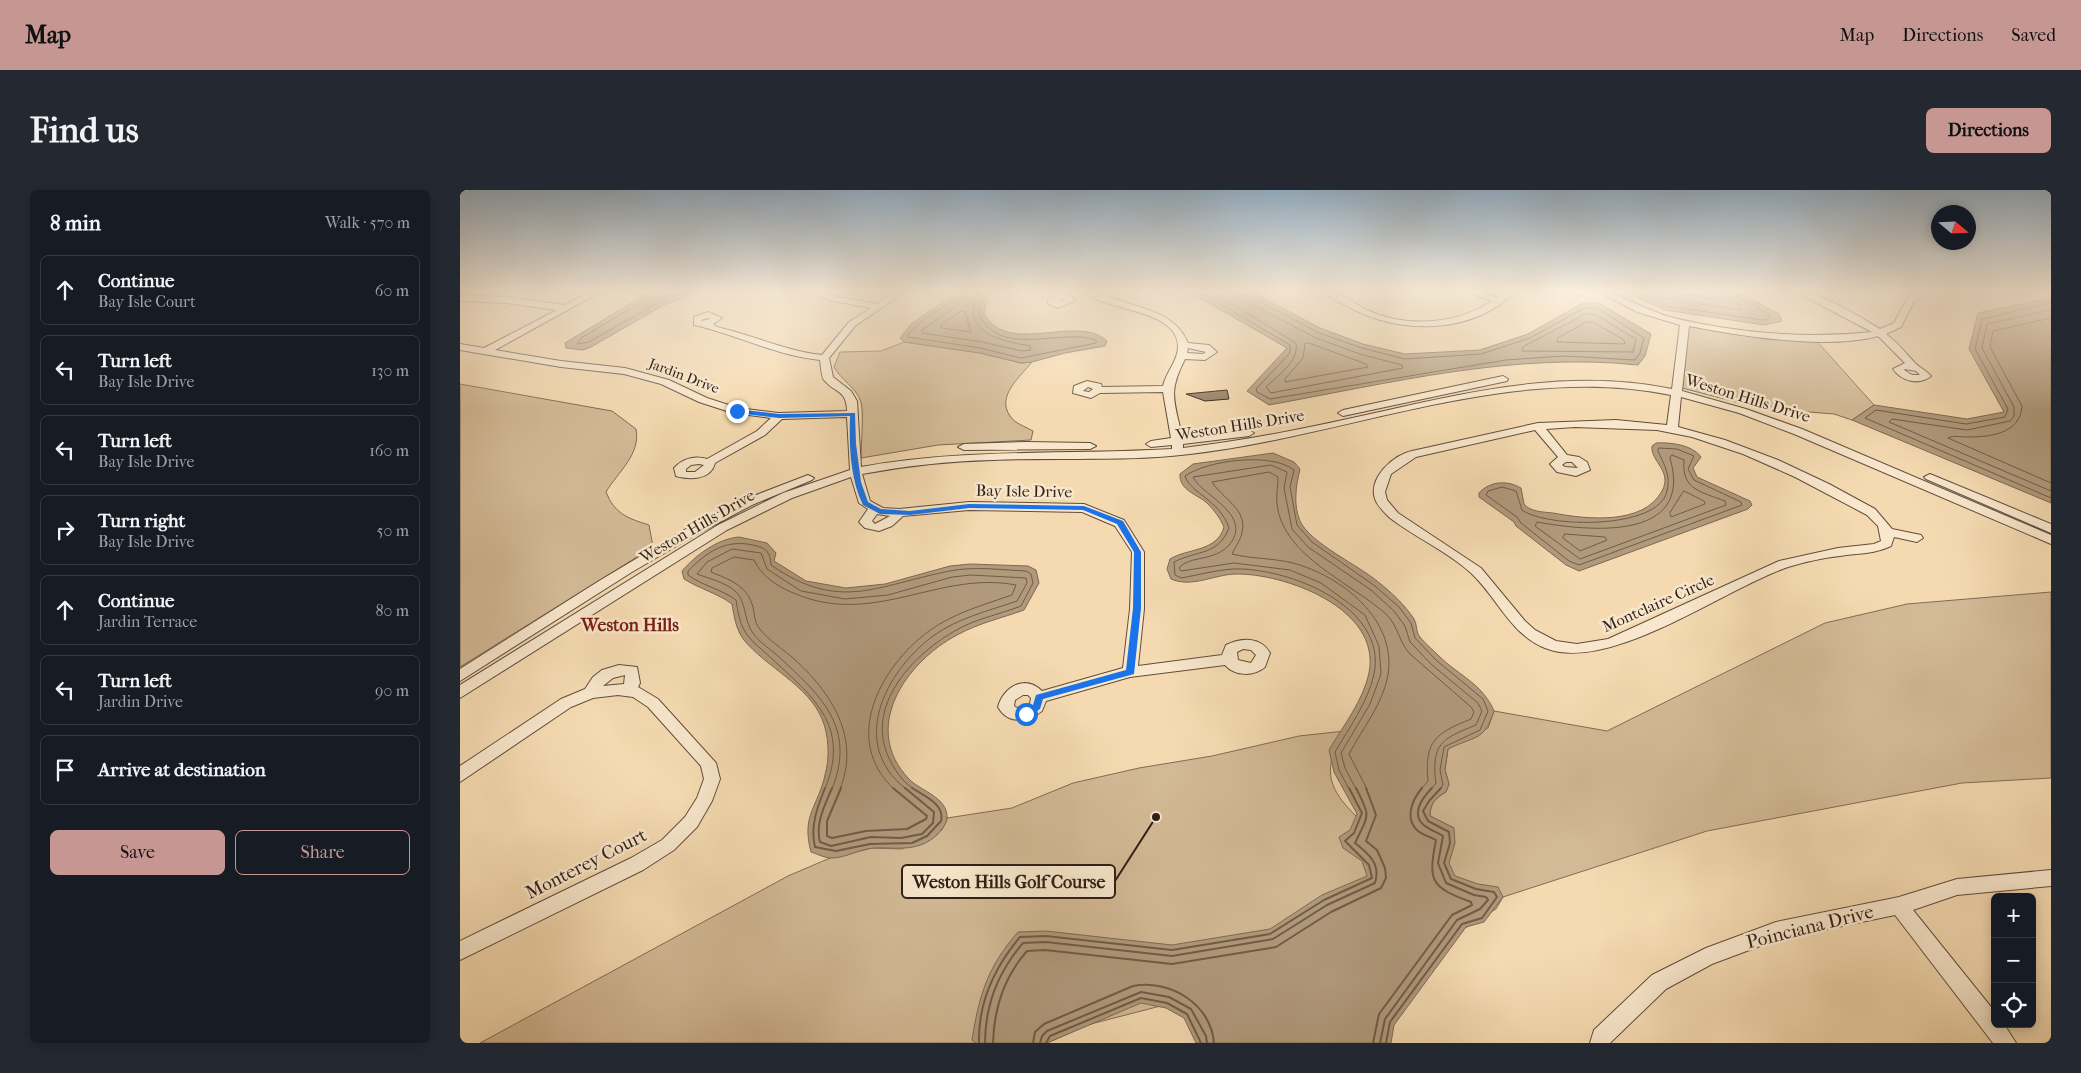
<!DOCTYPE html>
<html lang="en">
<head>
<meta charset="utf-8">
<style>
	:root { --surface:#171b24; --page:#242831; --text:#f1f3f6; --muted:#9ea1a6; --line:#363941; --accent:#c59692 }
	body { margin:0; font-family:"IM FELL French Canon",serif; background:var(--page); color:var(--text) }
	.controls { position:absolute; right:15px; bottom:15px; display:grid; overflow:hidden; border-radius:8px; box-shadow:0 2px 12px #0003 }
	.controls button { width:45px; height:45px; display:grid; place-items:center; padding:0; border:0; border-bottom:1px solid var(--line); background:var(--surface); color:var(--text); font:25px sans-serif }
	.compass { position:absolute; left:1471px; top:15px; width:45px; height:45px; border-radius:50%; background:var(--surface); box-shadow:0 2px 12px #0003; rotate:109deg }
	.stop { position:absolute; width:15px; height:15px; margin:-11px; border:4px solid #1a73e8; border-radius:50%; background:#fff }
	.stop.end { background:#1a73e8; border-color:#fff; box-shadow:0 1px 5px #0008 }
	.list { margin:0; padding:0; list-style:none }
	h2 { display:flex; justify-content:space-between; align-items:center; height:65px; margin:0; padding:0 20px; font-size:21px }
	h2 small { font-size:16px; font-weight:400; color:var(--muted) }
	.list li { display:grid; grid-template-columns:32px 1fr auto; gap:15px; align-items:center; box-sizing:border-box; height:70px; margin:0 10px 10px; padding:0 10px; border:1px solid var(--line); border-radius:8px }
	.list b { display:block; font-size:19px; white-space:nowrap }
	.list p { margin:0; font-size:16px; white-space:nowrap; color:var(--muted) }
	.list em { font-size:16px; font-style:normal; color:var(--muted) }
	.actions { display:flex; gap:10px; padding:15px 20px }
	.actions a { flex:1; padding:11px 0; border:1px solid var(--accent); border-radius:8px; text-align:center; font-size:18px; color:var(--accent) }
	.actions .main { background:var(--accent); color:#111 }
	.icon { flex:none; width:28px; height:28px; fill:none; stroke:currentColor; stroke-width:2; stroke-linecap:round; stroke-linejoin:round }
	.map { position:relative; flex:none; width:1591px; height:853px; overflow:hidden; border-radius:8px }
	header { display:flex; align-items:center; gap:30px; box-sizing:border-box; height:70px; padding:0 25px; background:var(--accent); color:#111 }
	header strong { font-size:24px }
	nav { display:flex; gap:28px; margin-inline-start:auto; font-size:18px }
	.intro { display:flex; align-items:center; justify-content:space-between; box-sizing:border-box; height:120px; padding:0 30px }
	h1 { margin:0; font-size:35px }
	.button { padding:12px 22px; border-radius:8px; background:var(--accent); color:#111; font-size:18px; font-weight:700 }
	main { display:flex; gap:30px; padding:0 30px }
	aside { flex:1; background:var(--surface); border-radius:8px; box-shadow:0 2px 12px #0003 }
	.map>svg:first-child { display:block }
</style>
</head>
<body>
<header>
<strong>Map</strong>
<nav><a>Map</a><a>Directions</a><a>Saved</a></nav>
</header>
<div class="intro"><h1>Find us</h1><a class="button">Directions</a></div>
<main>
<aside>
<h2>8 min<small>Walk · 570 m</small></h2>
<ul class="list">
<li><svg class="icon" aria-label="ahead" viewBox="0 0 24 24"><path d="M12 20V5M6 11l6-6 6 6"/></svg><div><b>Continue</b><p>Bay Isle Court</p></div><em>60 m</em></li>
<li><svg class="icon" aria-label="left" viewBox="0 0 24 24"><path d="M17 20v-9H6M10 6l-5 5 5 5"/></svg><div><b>Turn left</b><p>Bay Isle Drive</p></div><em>130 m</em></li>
<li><svg class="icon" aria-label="left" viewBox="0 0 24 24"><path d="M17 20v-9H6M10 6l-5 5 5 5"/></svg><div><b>Turn left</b><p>Bay Isle Drive</p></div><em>160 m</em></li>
<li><svg class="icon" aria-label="right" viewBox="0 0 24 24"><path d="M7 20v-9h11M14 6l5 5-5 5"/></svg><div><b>Turn right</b><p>Bay Isle Drive</p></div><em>50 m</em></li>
<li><svg class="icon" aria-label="ahead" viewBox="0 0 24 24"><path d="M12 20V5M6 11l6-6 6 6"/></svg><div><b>Continue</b><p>Jardin Terrace</p></div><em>80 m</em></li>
<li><svg class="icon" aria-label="left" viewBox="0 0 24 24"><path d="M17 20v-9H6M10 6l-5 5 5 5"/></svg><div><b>Turn left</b><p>Jardin Drive</p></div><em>90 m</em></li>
<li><svg class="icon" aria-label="arrive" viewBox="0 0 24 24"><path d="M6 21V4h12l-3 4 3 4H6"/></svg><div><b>Arrive at destination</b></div></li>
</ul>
<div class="actions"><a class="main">Save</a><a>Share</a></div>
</aside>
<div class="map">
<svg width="1591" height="853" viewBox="0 0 1591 853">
	<rect width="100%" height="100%" fill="#f5dab1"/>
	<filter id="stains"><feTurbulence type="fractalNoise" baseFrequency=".004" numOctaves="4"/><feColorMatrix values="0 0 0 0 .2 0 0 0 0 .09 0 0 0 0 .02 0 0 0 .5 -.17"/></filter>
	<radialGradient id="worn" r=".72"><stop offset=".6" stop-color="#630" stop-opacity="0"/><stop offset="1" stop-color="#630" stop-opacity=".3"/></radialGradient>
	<path fill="#d3ba96" stroke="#806c56" d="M1225 133 1326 147H1353L1414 215 1392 230 1374 224 1299 218 1218 197Z
		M444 152 520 163 561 173 572 172C560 187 536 206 550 226 554 233 566 237 573 241L571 250 478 255 401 268C401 255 404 223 401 212 396 197 381 190 374 177L380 162 421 161Z
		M0 194 152 221 176 239C181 264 158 282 146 302 155 324 167 328 189 335L193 357 0 477Z
		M1591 402V588L1502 593 1247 641 1043 707 1036 719 1007 737 627 835 587 853H20L328 686 370 668 412 658 442 659 482 640 487 628 552 618 613 593 679 578 752 566 839 546 885 541C854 590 877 607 912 642L994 638 970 626C970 614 975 608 986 602L989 594 985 580 988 559 1028 538 1034 521 1147 541 1365 433 1447 414Z"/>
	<path fill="#b19a7c" stroke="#7d6853" d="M191 101H240L204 115 131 157 123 160 106 158 105 153Z
		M499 101H535L527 108 524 124C549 167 617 123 647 151L645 156 605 163 572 172 561 173 520 163 444 152 440 148 451 134Z
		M728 101H790L860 138 903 154 945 164 1020 160 1068 144 1123 113H1139L1191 144 1185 166 1178 175C1053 162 931 193 809 215L787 201 827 158Z
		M1192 101H1276L1319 124 1322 131 1304 135 1205 120 1176 107Z
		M1591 108V313L1392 230 1414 215 1507 229 1544 222 1509 159 1518 123Z
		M1196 253C1210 252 1233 255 1241 267L1233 278 1237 287 1290 311 1292 315 1288 319 1119 381 1106 375 1056 336 1054 332 1019 307V303C1030 291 1047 290 1061 298L1064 314C1070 322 1084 322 1093 323 1125 329 1183 336 1202 301 1213 281 1190 271 1192 256Z
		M813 263 834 272 840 279C836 295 833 315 840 331 850 353 898 375 917 391 931 402 945 415 954 429 957 434 956 439 958 444 962 451 973 460 979 466 999 486 1022 493 1034 521 1024 552 1014 546 988 559L985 580 989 594 986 602C975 608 970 614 970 626L994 638 995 653 989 673 995 686 1018 694 1038 697 1043 707 1024 732 1006 737 934 835 931 853H736L724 828 706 818 681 813 587 853H516L512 850C519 805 528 776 558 742L586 741 712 755 810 739 862 705 907 686 902 671 883 658 879 647 890 640 897 624 874 582 869 560C883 536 903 511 909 483 922 418 824 383 775 384 753 385 732 398 711 389L707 379 710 369C728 358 757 362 764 337 760 328 755 321 748 314 738 304 719 301 720 284L733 274Z
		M279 347 307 353 316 363 314 371 346 391 386 398 425 394 490 376 510 374 568 376 576 380 579 393 564 420C542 428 519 433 497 445 446 472 400 538 449 589 460 601 488 607 487 628 487 634 481 640 478 644 458 663 438 657 414 658 399 659 384 669 369 668 363 667 357 664 351 662 341 625 358 617 365 585 370 568 369 545 362 529 349 496 305 476 284 450 276 440 274 426 272 414 257 403 240 399 224 389L222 381C236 365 257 349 279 347Z"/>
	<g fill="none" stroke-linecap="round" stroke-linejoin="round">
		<path stroke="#705c48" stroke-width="1" d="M193 101 190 107 121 148 117 154 129 152 201 111 228 101
			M501 101 498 107 466 128 448 144V147L520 158 561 168 636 153V150C605 138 543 167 522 129 516 119 521 109 528 101
			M507 101 495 117 462 140V143L522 152 562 161 571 160 570 156C537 150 499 142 519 101
			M738 101 830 155V163L796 199 797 202 810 209 1046 170 1104 166 1175 170 1180 163 1184 148 1137 118H1124L1070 148 1021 164 945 169 902 158 859 143 792 107 789 101
			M750 101 836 153C839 172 818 185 806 197L811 203 943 178 942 175 900 164 856 148 789 113 784 107 783 101
			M1192 101 1191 109 1207 116 1303 130 1310 128 1309 124 1277 107 1275 101
			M1198 101 1199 106 1208 109 1281 120V116L1271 109 1269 101
			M1206 101 1259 110 1262 107 1261 101
			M1591 113 1522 129 1515 159 1548 219 1545 227 1506 234 1416 220 1405 228 1591 308
			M1591 120 1527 134 1522 158 1554 217V226L1550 231 1507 240 1432 229 1429 232 1591 301
			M502 121 505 122 511 142 481 138V135Z
			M1126 124 1136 125 1176 149 1173 162 1062 161 1063 157Z
			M1591 128 1533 141 1530 157 1562 216C1560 244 1530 247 1507 247 1501 247 1493 245 1488 248L1591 293
			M1127 132H1133L1164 150 1165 154 1097 152 1098 148Z
			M849 153 906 174 908 177 825 192V189L843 168 845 154Z
			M1199 258 1217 259 1234 266 1228 279 1234 290 1281 312 1282 315 1119 375 1109 371 1061 333 1057 327 1026 305 1028 301 1042 297 1056 301 1062 320C1087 338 1199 340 1207 301 1211 286 1204 274 1198 261Z
			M1212 265 1224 270C1221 300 1242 302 1265 311L1266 315 1120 369 1075 336 1077 332C1127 341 1235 353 1210 268Z
			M1224 301 1244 311 1245 314 1211 327 1210 323Z
			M1105 344 1145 347 1147 350 1120 361 1103 348Z
			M365 599C391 535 353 507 310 467 303 460 294 454 288 446 280 436 278 422 276 410 261 399 243 396 228 385V381C247 362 265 349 293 355 306 358 310 361 311 375 380 423 417 395 490 381 515 376 541 380 566 381L571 384 573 393 561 416C538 425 514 429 493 442 452 466 406 515 428 566 434 579 442 592 454 599
			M372 599C397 537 360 505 318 466 310 459 299 452 293 443 285 432 286 418 280 407 273 394 250 389 237 384L247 372 272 359 301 363 307 379 341 401 385 409 428 405 492 387 511 385 566 388 567 393 557 411C528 421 498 428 473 446 425 482 388 554 446 599
			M380 599C401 548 371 502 334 469 323 459 308 450 299 438 295 433 294 423 293 417 287 395 270 390 251 382L252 378 274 367 294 370C301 385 315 395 331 402 413 439 477 380 556 395L552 405C523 415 494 423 469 441 420 477 381 550 434 599
			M889 599 879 580 875 562C889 538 908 512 914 484 928 416 827 377 773 379 756 380 738 385 721 388L715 385 714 372C737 360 758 366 769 338 760 310 730 303 725 286 748 270 811 262 834 280L830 297 837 335 852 352 915 396 939 417 951 433 955 448 976 470 1023 509 1028 521 1020 540 984 557 980 580 983 595 980 599
			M896 599 885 578 881 563 910 514 921 484 919 456 905 425 861 393 830 380 774 373 721 381 719 378C730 365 755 372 770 354 793 324 741 305 733 287L811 275 827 282 824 298 832 339 848 357 911 400 934 421 945 436 950 452 972 475 1018 513 1022 521 1016 535C981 549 971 554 976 594L970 599
			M907 599 889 564C902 539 923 514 928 485 937 429 881 386 833 373 813 368 792 369 772 364 775 357 781 350 782 342 788 320 762 308 752 292L809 282 818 287C818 296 816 305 817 314 822 366 892 393 927 425 938 436 939 452 950 464L1011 517 1014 522 1011 529C976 543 964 551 968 591L961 599"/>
		<path stroke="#705c48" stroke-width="2" d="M365 598C357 618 350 636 355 657L376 661 410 654 452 653 467 646 481 631C485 614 464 606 452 598
			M372 598C365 615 355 633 360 652L371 656 411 647 441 648 462 644 473 633 474 622 445 598
			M381 598 367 631V646L372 648 406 641 447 639 466 629 467 626 433 598
			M519 853C518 813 534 778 560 747L586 746 712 760 810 744 864 710 912 688 909 675 885 651 894 643 902 623 889 598
			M525 853C525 815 538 782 563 753L586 752 712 766 813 749 867 715 915 693C921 674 909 664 895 653 909 624 911 627 896 598
			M533 853C534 818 544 787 567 761L585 760 712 774 816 757 871 722 921 698 926 688 925 678 917 660 906 651 916 625 906 598
			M573 853 575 842 584 834 673 796C710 789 751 814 754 853
			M580 853 582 846 587 841 681 802 709 807 731 819 746 846 747 853
			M586 853 590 846 681 808 707 813 727 824 741 853
			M913 853 919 824 992 725 1012 715 1011 712C970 697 968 691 976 650 971 647 963 645 958 641 944 629 952 610 962 598
			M920 853 925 829 997 730 1020 719 1028 710 1026 707 1014 705 986 693 978 673 983 646C977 642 970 640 965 636 950 625 962 608 972 598
			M926 853 930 832 1002 734 1022 728 1037 707 1034 702 1016 699 991 689 984 673 990 653 989 642 968 631 963 621 969 611 981 598"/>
	</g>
	<path fill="#958066" stroke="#2e1e15" d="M767 200 769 209 745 211 726 204Z"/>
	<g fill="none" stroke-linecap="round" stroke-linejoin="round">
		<g stroke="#604d3c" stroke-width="2">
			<path id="street" d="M132 101H142L35 160 101 171 165 178 209 190 247 208 278 218 319 223 387 221C387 200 375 203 364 190 361 186 361 176 360 170 316 166 276 144 234 135V127L248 122 262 128 253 134 257 137C292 145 326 161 362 165L389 132 411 118 368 110 351 101H361L373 106 417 114 437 101H446L395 136 369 168 373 187 391 201 397 211 401 277C504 258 608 265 712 259V255L691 257 686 254 691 251 711 248 703 202 640 203 631 208 613 203 614 196 627 191 641 194 642 197 703 196C706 182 718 171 718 157 719 118 640 121 625 101H635C665 118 712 115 728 153L749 155 757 162 745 170 725 169C707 204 715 211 722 247L789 240 794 243 789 246 723 254V258C791 250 857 236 924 221 1020 199 1114 179 1212 199L1220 135 1177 122 1138 101C1155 101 1188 121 1210 127 1274 143 1346 149 1412 142L1334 101C1359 101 1399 126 1420 139L1434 133 1448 107 1465 101H1476L1454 111 1441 137 1426 144C1437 152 1446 163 1455 173 1460 178 1466 180 1471 186 1459 196 1441 191 1433 179L1445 173 1418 146C1368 160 1280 146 1229 136L1222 201 1286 219 1342 239 1591 345V354L1334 244 1279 223 1221 207 1218 237 1265 250 1318 270 1369 294 1415 319 1432 339 1461 345 1463 348 1457 352 1434 347 1431 356C1415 364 1398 363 1380 366 1363 368 1344 372 1328 377 1264 399 1149 484 1085 458 1050 444 1037 407 1011 383 987 361 956 348 930 328 924 322 918 317 915 309 908 288 933 265 952 261L1078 233 1156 230 1207 235 1211 205C1052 172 888 246 730 264 664 272 598 267 533 270 488 271 445 276 402 284L410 311 423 318 439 319 509 312 624 314 664 330 684 362V419L678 476 762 465 766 455C781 448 800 446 810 463L805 477C793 487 775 486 765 475L670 487 586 511 582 521C568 532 548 535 538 517 543 497 565 484 582 501L663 478 670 419 672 362 655 336 622 322 509 320 443 326 432 336 419 341 405 338 399 332 408 319 399 313 391 287 332 308 267 340 0 508V495L258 335 323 303 390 280 387 227 322 229 305 245 255 273C251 290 230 290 216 286L214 278C222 269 235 265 247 269L297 241 311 228 273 223 239 212 201 194 164 184 101 177 0 160V154L24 158 97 120 47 113 0 111V105L47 107 105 115ZM248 128 250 129 241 131V130ZM728 158 746 162 743 164 727 163ZM1445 179 1456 181 1460 185H1452L1444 180ZM628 197 633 199 629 202 623 201ZM1115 237 1197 240 1232 247 1283 264 1335 287 1407 325 1418 336 1421 351 1414 354 1378 358 1319 371 1148 449 1117 454 1096 451 1075 440 1065 431 1021 378 938 323 927 310 925 302 931 284 956 267 1075 240 1098 267 1090 274 1097 282 1116 286 1130 280 1127 272 1119 267 1107 265 1086 239ZM1106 272H1112L1118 278 1105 277 1102 275ZM239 274 244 275 235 282H226V279L231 275ZM417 324 430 326 415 334 412 331ZM783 459 791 460 796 465 791 473 778 470 777 462ZM563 505H568L571 508 570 514 557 518 554 516 555 510Z
				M862 101C878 99 892 113 907 120 945 138 996 135 1032 111L1005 101H1017L1037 107 1047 101H1056C1012 146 936 145 885 115 877 111 868 107 862 101Z
				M600 103 610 105 615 111 598 118 588 114V110ZM602 109 605 110 597 112Z
				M1043 186 1048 189 1047 191 883 226 878 223 883 220Z
				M566 252 630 253 636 256 630 259 504 260 498 257 504 254Z
				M1470 284 1591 334V343L1466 289 1464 287Z
				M348 285 354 288 352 290 292 315 235 345 172 382 0 491V479L139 391 226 339 283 310Z
				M159 475 177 477 180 493 178 497 198 509 256 573 260 589 252 611 237 637 214 660 183 680 0 770V751L171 668 202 650 225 627 237 608 244 589 241 576 188 517 173 507 158 505 133 508 111 517 0 592V576L101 509 125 499 133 487 142 480ZM165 485 164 494 143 496 153 488Z
				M1591 680V696L1497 705 1453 720 1535 822V834H1544L1556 853H1533L1435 725 1316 750 1252 774 1206 799 1150 853H1130L1134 840 1192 785 1246 758 1316 732 1439 707 1497 689Z"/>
		</g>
		<use href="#street" fill="#f8e7cc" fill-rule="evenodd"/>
	</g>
	<linearGradient id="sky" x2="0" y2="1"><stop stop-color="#92aabd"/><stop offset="0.46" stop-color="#faeedc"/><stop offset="1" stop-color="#faeedc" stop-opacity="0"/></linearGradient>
	<rect width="1591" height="220" fill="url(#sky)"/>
	<path fill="#1a73e8" d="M275 219 319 224 395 223 396 254 401 292 408 312 421 319 450 321 509 314 624 316 663 331 681 362V418L674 484 583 509 580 519 566 528 562 524 573 515 576 505 666 480 673 418 674 362 657 334 623 320 509 318 450 325 420 324 403 315C390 288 389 255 390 226L319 228 277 223Z"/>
	<g text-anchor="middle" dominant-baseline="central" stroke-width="5" stroke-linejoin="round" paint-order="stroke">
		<g font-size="14" fill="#2e1e15" stroke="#f8e7cc">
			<text transform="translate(224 186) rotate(21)">Jardin Drive</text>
		</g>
		<g font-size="16" fill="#2e1e15" stroke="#f8e7cc">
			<text transform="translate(1288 208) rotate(17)">Weston Hills Drive</text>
			<text transform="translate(780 235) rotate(-9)">Weston Hills Drive</text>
			<text transform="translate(564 301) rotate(1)">Bay Isle Drive</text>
			<text transform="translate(237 336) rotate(-30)">Weston Hills Drive</text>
			<text transform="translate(1198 413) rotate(-24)">Montclaire Circle</text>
		</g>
		<g font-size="18" font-weight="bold" fill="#7a1f14" stroke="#f8e7cc">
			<text x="170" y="435">Weston Hills</text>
		</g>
		<g font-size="19" fill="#2e1e15" stroke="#f8e7cc">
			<text transform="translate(126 674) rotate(-27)">Monterey Court</text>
			<text transform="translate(1350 737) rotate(-14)">Poinciana Drive</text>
		</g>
	</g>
	<path fill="none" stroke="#2e1e15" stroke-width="2" d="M696 627L655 691"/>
	<circle fill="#2e1e15" stroke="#f8e7cc" stroke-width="2" cx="696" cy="627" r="5"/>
	<rect fill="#f8e7cc" stroke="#2e1e15" stroke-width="2" x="442" y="675" width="213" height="33" rx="5"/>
	<g font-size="18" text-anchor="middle" font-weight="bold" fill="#2e1e15">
		<text x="549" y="698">Weston Hills Golf Course</text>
	</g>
	<rect width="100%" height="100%" filter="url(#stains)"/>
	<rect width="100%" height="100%" fill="url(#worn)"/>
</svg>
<div class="controls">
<button>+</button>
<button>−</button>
<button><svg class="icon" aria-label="locate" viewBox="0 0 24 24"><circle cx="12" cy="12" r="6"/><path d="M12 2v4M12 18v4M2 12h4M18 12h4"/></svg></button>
</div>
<svg class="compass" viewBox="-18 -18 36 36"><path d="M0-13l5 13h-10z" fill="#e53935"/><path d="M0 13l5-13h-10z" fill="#9ea1a6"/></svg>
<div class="stop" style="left:566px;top:524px"></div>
<div class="stop end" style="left:277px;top:221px"></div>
</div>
</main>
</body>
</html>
